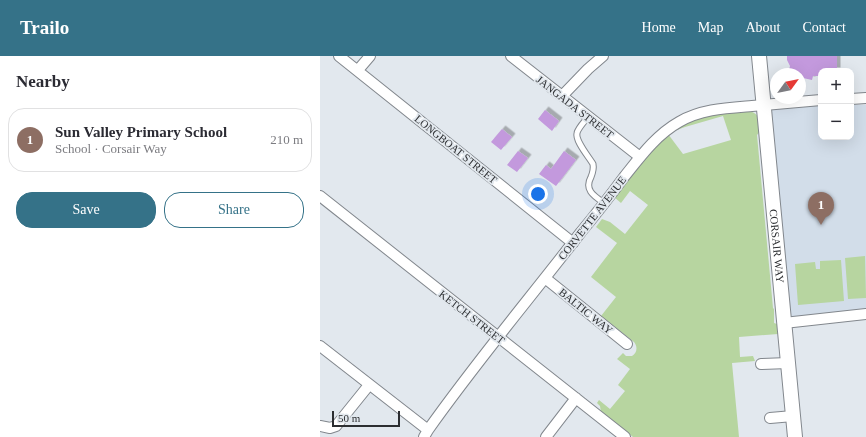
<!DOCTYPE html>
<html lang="en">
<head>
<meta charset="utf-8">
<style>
	:root { --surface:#fff; --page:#f2f2f3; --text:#2b2b33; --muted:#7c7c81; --line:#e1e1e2; --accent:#357288 }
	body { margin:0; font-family:"Times New Roman",serif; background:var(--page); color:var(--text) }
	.controls { position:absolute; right:12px; top:12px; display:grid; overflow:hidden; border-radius:8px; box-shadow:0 4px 16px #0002 }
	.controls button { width:36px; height:36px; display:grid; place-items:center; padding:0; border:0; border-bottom:1px solid var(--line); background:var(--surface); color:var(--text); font:20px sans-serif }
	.compass { position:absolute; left:450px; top:12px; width:36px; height:36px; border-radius:50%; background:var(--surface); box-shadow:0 4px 16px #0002; rotate:57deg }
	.scale { position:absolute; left:12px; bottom:10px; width:68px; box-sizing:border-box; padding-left:4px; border:2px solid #2c2e31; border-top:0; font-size:11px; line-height:14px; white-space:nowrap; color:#2c2e31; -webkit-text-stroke:3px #e2e8ee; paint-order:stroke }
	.you { position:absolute; left:218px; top:138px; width:14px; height:14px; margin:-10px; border:3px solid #fff; border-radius:50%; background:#1a73e8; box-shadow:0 0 0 6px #1a73e833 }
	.badge { display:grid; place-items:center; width:26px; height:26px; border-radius:50%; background:var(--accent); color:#fff; font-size:13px; font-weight:700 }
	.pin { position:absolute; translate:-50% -33px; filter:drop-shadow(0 1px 2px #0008) }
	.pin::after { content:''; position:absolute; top:21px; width:14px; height:12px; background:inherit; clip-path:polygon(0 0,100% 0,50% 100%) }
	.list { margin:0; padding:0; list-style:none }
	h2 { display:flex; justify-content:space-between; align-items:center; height:52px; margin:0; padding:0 16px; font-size:17px }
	h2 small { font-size:13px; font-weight:400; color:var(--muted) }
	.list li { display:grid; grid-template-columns:26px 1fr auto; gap:12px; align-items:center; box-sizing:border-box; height:64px; margin:0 8px 8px; padding:0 8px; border:1px solid var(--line); border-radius:16px }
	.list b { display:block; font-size:15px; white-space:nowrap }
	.list p { margin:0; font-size:13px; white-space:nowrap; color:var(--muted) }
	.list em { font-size:13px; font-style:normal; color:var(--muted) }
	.actions { display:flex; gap:8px; padding:12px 16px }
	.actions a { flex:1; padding:9px 0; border:1px solid var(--accent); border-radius:16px; text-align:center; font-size:14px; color:var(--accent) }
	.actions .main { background:var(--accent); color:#fff }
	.map { position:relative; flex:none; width:546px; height:381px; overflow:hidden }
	header { display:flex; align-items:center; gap:24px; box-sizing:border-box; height:56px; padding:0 20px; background:var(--accent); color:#fff }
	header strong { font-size:19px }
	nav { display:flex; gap:22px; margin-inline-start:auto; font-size:14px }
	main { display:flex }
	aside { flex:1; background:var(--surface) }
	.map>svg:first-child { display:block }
</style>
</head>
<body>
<header>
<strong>Trailo</strong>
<nav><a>Home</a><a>Map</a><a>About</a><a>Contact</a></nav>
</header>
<main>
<aside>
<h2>Nearby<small></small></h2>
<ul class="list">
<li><span class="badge" style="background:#8d6e63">1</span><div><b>Sun Valley Primary School</b><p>School · Corsair Way</p></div><em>210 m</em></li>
</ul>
<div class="actions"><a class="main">Save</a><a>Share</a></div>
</aside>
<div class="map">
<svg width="546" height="381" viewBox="0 0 546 381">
	<defs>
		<filter id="shadow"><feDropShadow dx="3.5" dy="-3.5" stdDeviation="0" flood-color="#0004"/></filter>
	</defs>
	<rect width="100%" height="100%" fill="#e2e8ee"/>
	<path fill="#d2dde9" d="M531 49H546V257L463 264 446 52 501 50V81H531Z"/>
	<path fill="#b7d5a0" d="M430 55C440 59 439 63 441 74L437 79 453 252 454 253V267L457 268 458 278 419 281 420 301 433 300 435 305 412 307 419 381H313L281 356 280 350 277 347 279 344 290 353 305 335 298 329 310 313 297 303 303 297 306 300H312C317 297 318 291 314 286L281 260 296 241 271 221 297 187 276 171 282 163 290 166 305 178 328 149 310 135 301 147 294 141 336 88 348 78 363 98 411 84 403 60 365 71 357 74 356 72 375 63 396 58Z
		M545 200 546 242 528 243 525 202Z
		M521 204 524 245 478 249 475 208 495 206 496 213H500V205Z"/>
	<path fill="#c399dd" filter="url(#shadow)" d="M467 0H517V15H501V20H493L492 24 483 22 480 26V18H468L470 10 467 4Z
		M225 54 239 65 232 75 218 63Z
		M182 73 192 81 181 94 171 86Z
		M198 95 208 102 197 116 187 109Z
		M244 95 256 104 236 130 219 118 226 109 231 113Z"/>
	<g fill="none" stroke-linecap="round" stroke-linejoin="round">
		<g stroke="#82878d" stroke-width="7">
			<path id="lane" d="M268 61C265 65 258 72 257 77 255 85 269 101 273 108 274 113 273 116 271 121 264 134 274 140 284 147"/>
		</g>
		<g stroke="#82878d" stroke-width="12">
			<path id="street" d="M19 0 253 187
				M191 0 320 101
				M38 14 50 0
				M242 40 268 13 283 0
				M531 43 546 42
				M0 140 305 381
				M225 222 307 288
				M464 267 546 258
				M0 290 108 374
				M441 308 468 307
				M450 362 473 360
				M0 370 10 372 16 370 49 329
				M104 381 108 374C156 306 210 242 261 176 276 158 290 140 304 121 320 101 336 79 359 66 381 53 407 52 432 50 455 48 478 46 501 44
				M226 381 256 342"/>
		</g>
		<g stroke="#82878d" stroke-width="16">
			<g id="secondary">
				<path id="s1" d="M439 0 475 381"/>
			</g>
		</g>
		<use href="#lane" stroke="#fff" stroke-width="5"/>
		<use href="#street" stroke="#fff" stroke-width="10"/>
		<use href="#secondary" stroke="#fff" stroke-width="14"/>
	</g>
	<g text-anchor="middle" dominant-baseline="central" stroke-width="3.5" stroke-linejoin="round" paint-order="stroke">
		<g font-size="11" fill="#2c2e31" stroke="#e2e8ee">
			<text transform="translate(255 51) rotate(38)">JANGADA STREET</text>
			<text transform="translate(136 93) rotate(39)">LONGBOAT STREET</text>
			<text transform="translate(272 162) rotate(-52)">CORVETTE AVENUE</text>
			<text stroke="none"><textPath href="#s1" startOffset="191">CORSAIR WAY</textPath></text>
			<text transform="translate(266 255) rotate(39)">BALTIC WAY</text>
			<text transform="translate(152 261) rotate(38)">KETCH STREET</text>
		</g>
	</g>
</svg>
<div class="controls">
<button>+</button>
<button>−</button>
</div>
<svg class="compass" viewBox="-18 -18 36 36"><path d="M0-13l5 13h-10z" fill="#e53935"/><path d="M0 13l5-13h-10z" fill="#7c7c81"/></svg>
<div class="scale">50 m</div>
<div class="you"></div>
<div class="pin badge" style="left:501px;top:169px;background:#8d6e63">1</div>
</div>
</main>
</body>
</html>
